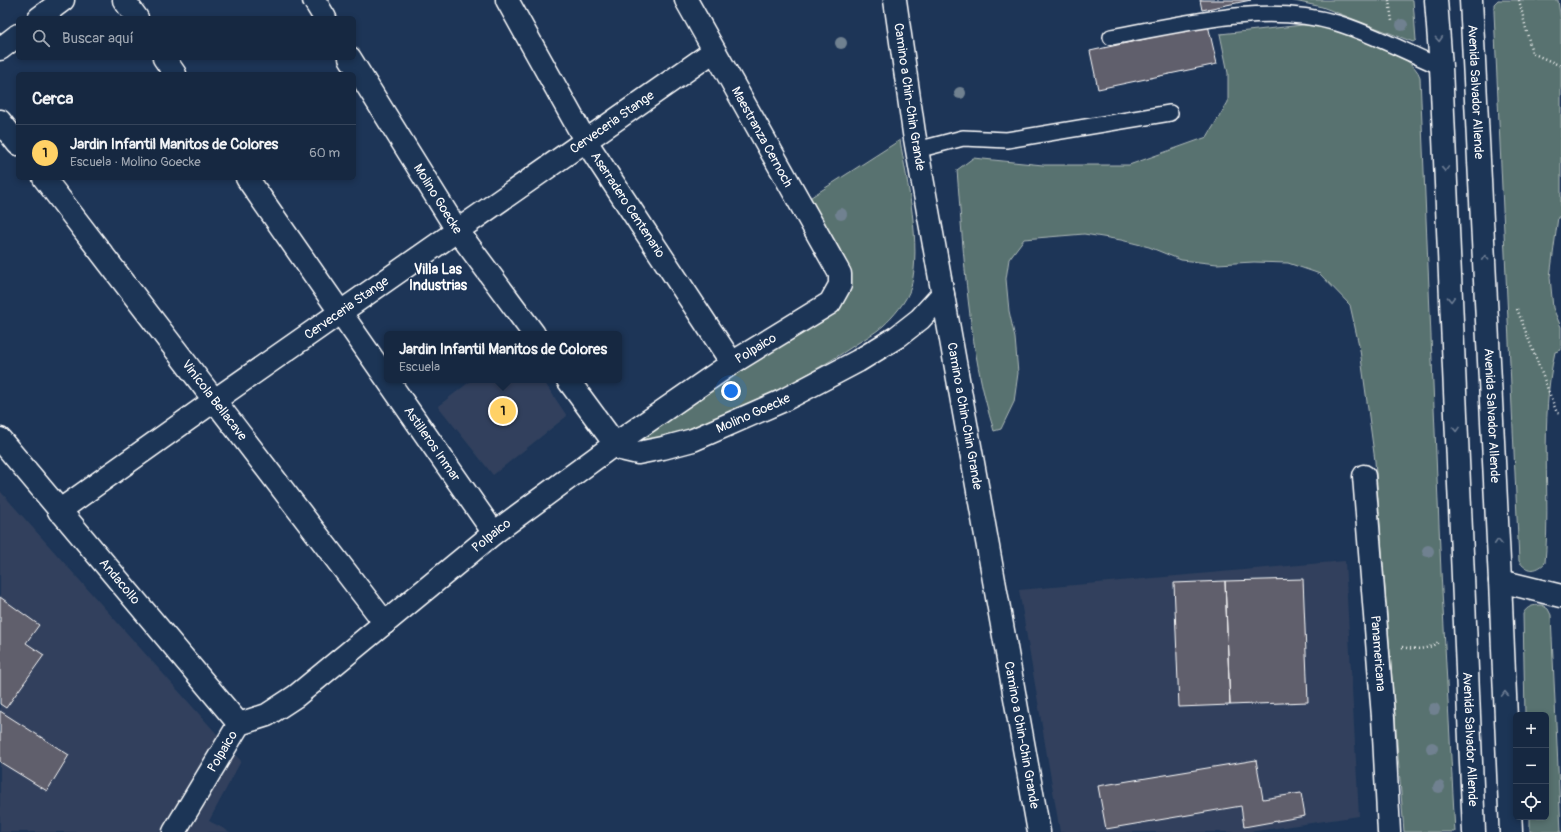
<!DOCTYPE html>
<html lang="es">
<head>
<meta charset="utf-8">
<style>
	:root { --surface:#162841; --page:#23344c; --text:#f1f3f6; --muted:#9ea6b1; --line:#35445a; --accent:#ffd166 }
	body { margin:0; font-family:Pangolin,sans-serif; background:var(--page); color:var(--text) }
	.controls { position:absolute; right:12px; bottom:12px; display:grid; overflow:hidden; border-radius:6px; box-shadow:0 2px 6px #0003 }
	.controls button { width:36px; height:36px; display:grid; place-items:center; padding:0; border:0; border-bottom:1px solid var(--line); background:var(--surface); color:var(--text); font:20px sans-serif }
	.you { position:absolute; left:731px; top:391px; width:14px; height:14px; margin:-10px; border:3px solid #fff; border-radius:50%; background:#1a73e8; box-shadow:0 0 0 6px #1a73e833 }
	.badge { display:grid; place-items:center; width:26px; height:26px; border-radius:50%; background:var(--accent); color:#111; font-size:13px; font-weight:700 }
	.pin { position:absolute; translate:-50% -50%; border:2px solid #fff; box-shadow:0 1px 4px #0006 }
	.popup { position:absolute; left:384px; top:331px; width:238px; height:52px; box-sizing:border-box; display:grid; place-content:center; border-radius:6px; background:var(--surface); filter:drop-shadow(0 1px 3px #0005); font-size:13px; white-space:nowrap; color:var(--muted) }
	.popup b { font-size:15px; color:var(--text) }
	.popup::after { content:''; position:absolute; left:50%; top:100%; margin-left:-8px; border:8px solid transparent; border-top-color:var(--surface) }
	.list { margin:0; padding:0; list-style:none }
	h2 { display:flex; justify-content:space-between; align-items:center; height:52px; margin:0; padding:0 16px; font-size:17px }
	h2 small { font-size:13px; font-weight:400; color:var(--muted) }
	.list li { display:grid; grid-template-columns:26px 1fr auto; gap:12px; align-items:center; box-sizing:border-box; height:56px; padding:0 16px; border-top:1px solid var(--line) }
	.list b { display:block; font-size:15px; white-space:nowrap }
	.list p { margin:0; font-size:13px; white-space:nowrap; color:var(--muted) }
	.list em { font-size:13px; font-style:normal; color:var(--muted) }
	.icon { flex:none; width:22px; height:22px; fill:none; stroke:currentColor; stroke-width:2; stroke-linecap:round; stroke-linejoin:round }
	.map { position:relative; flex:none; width:1561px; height:832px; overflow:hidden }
	.search { position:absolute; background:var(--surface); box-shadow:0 2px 6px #0003; left:16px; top:16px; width:340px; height:44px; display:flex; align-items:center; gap:10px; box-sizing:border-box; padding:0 14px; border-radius:6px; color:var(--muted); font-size:15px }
	.panel { position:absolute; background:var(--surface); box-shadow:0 2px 6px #0003; left:16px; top:72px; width:340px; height:108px; border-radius:6px }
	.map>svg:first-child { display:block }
</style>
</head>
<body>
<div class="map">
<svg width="1561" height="832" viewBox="0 0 1561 832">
	<rect width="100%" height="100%" fill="#1d3557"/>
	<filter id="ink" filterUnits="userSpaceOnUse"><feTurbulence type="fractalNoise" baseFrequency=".025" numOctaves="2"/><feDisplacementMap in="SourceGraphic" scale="8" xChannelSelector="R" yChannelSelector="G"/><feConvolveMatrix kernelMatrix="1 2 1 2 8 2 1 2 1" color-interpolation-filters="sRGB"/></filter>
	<g filter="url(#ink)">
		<path fill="#31415d" d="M472 380H543L567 416 493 475 438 406Z
			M0 491 241 761 209 821 230 832H0Z
			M1345 561 1359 816 1249 832H1060L1019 590Z"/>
		<path fill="#59726f" stroke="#acb8b7" d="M1290 0H1413L1416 40 1413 42 1322 7Z
			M1498 0H1558L1561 21V217H1558L1550 277 1553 308 1561 327V350L1555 352C1539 421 1551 493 1545 563 1536 572 1526 572 1519 561L1494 12V4Z
			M1303 25C1310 25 1317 25 1324 27 1348 30 1413 53 1420 77L1441 572 1455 832H1404L1375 461 1360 350 1350 305 1320 274 1288 263 1254 262 1217 264 1181 260 1149 247 1121 240 1084 234 1024 239 1009 259 1006 279 1009 311 1015 338 1018 373 1014 402 1001 429 994 431C968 347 964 258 957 170L973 158 1043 165H1129L1207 137 1228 102V73L1220 34Z
			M900 140C907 183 922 244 911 287 907 301 893 317 883 326 875 333 866 338 858 343 821 368 784 388 744 407 728 415 712 425 695 430 679 436 659 441 642 441L639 435 849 279 846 262 808 199Z
			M1542 605 1548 609 1551 615 1561 832H1530V817H1546V715H1525L1523 614C1527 606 1533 605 1542 605Z"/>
		<path fill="#615e6c" stroke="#fff" d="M1200 0H1251L1202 10Z
			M1208 25 1217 64 1098 89 1090 51Z
			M1303 579 1308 702 1230 705 1225 581Z
			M1225 581 1230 705 1179 707 1174 583Z
			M0 597 39 625 26 643 44 655 6 708 0 704Z
			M0 711 69 755 47 791 0 762Z
			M1256 760 1263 799 1301 793 1305 816 1244 827 1241 806 1106 829 1098 786Z"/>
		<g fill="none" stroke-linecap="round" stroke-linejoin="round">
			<g stroke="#fff" stroke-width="18">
				<path id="lane" d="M1111 37C1184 24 1263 2 1337 23 1373 34 1406 52 1441 67
					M917 150 963 138 1007 140 1170 113"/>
			</g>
			<g stroke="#fff" stroke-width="25">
				<g id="street">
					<path d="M124 0 137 18"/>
					<path d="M314 0 325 18"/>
					<path id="s1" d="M507 0 585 140 732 363"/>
					<path id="s2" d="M895 0 914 133 1039 832"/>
					<path d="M39 18 63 0"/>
					<path d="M0 49 18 35"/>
					<path d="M164 58 175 74"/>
					<path id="s3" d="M350 58 457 230 534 334"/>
					<path d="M0 121 18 144"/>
					<path id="s4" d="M44 178 385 623"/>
					<path id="s5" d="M247 178 494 533"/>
					<path id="s6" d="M568 380 615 444 621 449 638 453 663 448 693 440 782 401 858 361 897 337 920 319 943 294"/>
					<path id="s7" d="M0 439 239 724"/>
					<path id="s8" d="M1364 476 1383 717 1389 832"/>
					<path id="s9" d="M59 511 215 400 714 51"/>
					<path id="s10" d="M174 832 239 724 267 715 296 696 494 533 615 444 732 363 830 303 840 285V274L686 0"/>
				</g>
			</g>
			<g stroke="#fff" stroke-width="25">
				<path id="secondary" d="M1500 581 1561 596"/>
			</g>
			<g stroke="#fff" stroke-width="25">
				<g id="highway">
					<path id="s11" d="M1436 0 1441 67 1474 832"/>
					<path id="s12" d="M1471 0 1500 581 1511 832"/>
				</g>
			</g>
			<path stroke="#fff" stroke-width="2.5" stroke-dasharray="1 3" stroke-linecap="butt" d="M1389 0 1392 21
				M1519 0 1532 53 1561 66
				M1517 309 1557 413 1561 414
				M1402 647C1417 650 1428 650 1440 641"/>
			<use href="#lane" stroke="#1d3557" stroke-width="15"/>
			<use href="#street" stroke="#1d3557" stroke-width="22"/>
			<use href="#secondary" stroke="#1d3557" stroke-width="22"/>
			<use href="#highway" stroke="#1d3557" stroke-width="22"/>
		</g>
		<g fill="#708190">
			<circle cx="1402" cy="25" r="6"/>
			<circle cx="841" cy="43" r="6"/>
			<circle cx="960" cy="93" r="6"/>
			<circle cx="841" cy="214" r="6"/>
			<circle cx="1428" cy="551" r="6"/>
			<circle cx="1434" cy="709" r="6"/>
			<circle cx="1432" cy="748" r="6"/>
			<circle cx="1439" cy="787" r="6"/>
		</g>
		<defs><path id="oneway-chevron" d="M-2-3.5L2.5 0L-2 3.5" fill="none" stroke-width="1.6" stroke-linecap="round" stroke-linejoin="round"/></defs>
		<g stroke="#6c7c92">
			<use href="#oneway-chevron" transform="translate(1439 39) rotate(86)"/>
			<use href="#oneway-chevron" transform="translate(1445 169) rotate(88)"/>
			<use href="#oneway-chevron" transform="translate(1485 258) rotate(-93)"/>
			<use href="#oneway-chevron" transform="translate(1451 299) rotate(88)"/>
			<use href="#oneway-chevron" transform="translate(1456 429) rotate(88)"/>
			<use href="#oneway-chevron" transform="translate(1498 542) rotate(-93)"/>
			<use href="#oneway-chevron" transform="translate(1505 694) rotate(-92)"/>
		</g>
	</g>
	<g text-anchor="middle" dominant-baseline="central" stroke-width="3" stroke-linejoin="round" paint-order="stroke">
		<g font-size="13" fill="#fff" stroke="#1d3557">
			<text stroke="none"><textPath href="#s12" startOffset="92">Avenida Salvador Allende</textPath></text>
			<text stroke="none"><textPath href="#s2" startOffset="98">Camino a Chin-Chin Grande</textPath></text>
			<text stroke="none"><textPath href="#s9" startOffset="676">Cerveceria Stange</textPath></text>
			<text transform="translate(762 137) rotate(61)">Maestranza Cernoch</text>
			<text stroke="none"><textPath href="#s3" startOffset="166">Molino Goecke</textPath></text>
			<text stroke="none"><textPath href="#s1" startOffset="238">Aserradero Centenario</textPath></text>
			<text stroke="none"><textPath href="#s9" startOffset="352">Cerveceria Stange</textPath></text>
			<text stroke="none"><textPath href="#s10" startOffset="767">Polpaico</textPath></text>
			<text stroke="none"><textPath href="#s4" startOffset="280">Vinícola Bellacave</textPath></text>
			<text stroke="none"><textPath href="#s6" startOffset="227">Molino Goecke</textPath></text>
			<text stroke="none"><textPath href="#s2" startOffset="422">Camino a Chin-Chin Grande</textPath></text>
			<text stroke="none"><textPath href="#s12" startOffset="416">Avenida Salvador Allende</textPath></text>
			<text stroke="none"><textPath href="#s5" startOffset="324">Astilleros Inmar</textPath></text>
			<text stroke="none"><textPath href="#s10" startOffset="443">Polpaico</textPath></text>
			<text stroke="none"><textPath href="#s7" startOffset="186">Andacollo</textPath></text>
			<text stroke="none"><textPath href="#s8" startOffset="178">Panamericana</textPath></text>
			<text stroke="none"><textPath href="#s2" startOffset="746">Camino a Chin-Chin Grande</textPath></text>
			<text stroke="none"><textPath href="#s11" startOffset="740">Avenida Salvador Allende</textPath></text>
			<text stroke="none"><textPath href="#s10" startOffset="94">Polpaico</textPath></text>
		</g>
		<g font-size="14" font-weight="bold" fill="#fff" stroke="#1d3557">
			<text x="438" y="269">Villa Las<tspan x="438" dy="16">Industrias</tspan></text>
		</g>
	</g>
</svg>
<div class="controls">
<button>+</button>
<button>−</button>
<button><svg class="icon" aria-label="locate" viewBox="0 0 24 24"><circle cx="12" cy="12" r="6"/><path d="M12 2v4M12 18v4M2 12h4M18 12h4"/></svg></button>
</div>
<div class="you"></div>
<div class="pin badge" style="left:503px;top:411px">1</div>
<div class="popup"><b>Jardin Infantil Manitos de Colores</b>Escuela</div>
<div class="search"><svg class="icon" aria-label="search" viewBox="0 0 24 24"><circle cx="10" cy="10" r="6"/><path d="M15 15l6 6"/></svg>Buscar aquí</div>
<section class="panel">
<h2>Cerca<small></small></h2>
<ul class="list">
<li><span class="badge">1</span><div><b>Jardin Infantil Manitos de Colores</b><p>Escuela · Molino Goecke</p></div><em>60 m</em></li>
</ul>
</section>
</div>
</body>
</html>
